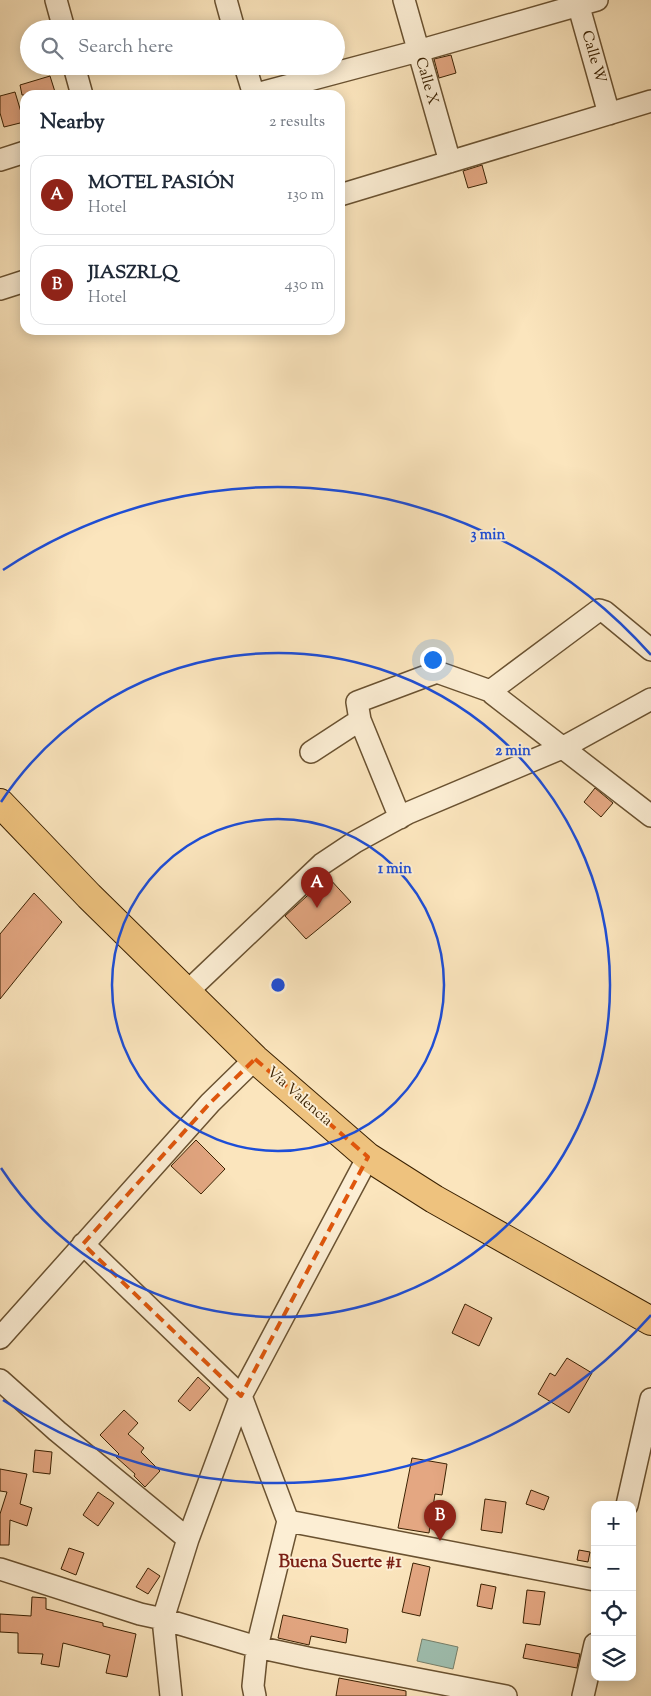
<!DOCTYPE html>
<html lang="en">
<head>
<meta charset="utf-8">
<style>
	:root { --surface:#fff; --page:#f6f6f7; --text:#1f2937; --muted:#747a83; --line:#e0e1e3; --accent:#8f2418 }
	body { margin:0; font-family:"Sorts Mill Goudy",serif; background:var(--page); color:var(--text) }
	.controls { position:absolute; right:15px; bottom:15px; display:grid; overflow:hidden; border-radius:10px; box-shadow:0 2px 12px #0003 }
	.controls button { width:45px; height:45px; display:grid; place-items:center; padding:0; border:0; border-bottom:1px solid var(--line); background:var(--surface); color:var(--text); font:25px sans-serif }
	.you { position:absolute; left:432px; top:659px; width:18px; height:18px; margin:-12px; border:4px solid #fff; border-radius:50%; background:#1a73e8; box-shadow:0 0 0 8px #1a73e833 }
	.badge { display:grid; place-items:center; width:32px; height:32px; border-radius:50%; background:var(--accent); color:#fff; font-size:16px; font-weight:700 }
	.pin { position:absolute; translate:-50% -41px; filter:drop-shadow(0 1px 2px #0008) }
	.pin::after { content:''; position:absolute; top:26px; width:18px; height:15px; background:inherit; clip-path:polygon(0 0,100% 0,50% 100%) }
	.list { margin:0; padding:0; list-style:none }
	h2 { display:flex; justify-content:space-between; align-items:center; height:65px; margin:0; padding:0 20px; font-size:21px }
	h2 small { font-size:16px; font-weight:400; color:var(--muted) }
	.list li { display:grid; grid-template-columns:32px 1fr auto; gap:15px; align-items:center; box-sizing:border-box; height:80px; margin:0 10px 10px; padding:0 10px; border:1px solid var(--line); border-radius:15px }
	.list b { display:block; font-size:19px; white-space:nowrap }
	.list p { margin:0; font-size:16px; white-space:nowrap; color:var(--muted) }
	.list em { font-size:16px; font-style:normal; color:var(--muted) }
	.icon { flex:none; width:28px; height:28px; fill:none; stroke:currentColor; stroke-width:2; stroke-linecap:round; stroke-linejoin:round }
	.map { position:relative; flex:none; width:651px; height:1696px; overflow:hidden }
	.search { position:absolute; background:var(--surface); box-shadow:0 2px 12px #0003; left:20px; top:20px; width:325px; height:55px; display:flex; align-items:center; gap:12px; box-sizing:border-box; padding:0 18px; border-radius:28px; color:var(--muted); font-size:19px }
	.panel { position:absolute; background:var(--surface); box-shadow:0 2px 12px #0003; left:20px; top:90px; width:325px; height:245px; border-radius:15px }
	.map>svg:first-child { display:block }
</style>
</head>
<body>
<div class="map">
<svg width="651" height="1696" viewBox="0 0 651 1696">
	<rect width="100%" height="100%" fill="#fbe5bd"/>
	<filter id="stains"><feTurbulence type="fractalNoise" baseFrequency=".004" numOctaves="4"/><feColorMatrix values="0 0 0 0 .2 0 0 0 0 .09 0 0 0 0 .02 0 0 0 .5 -.17"/></filter>
	<radialGradient id="worn" r=".72"><stop offset=".6" stop-color="#630" stop-opacity="0"/><stop offset="1" stop-color="#630" stop-opacity=".3"/></radialGradient>
	<path fill="#9fbfb0" stroke="#77806a" d="M422 1639 458 1647 453 1669 417 1661Z"/>
	<path fill="#e4a782" stroke="#3a2102" d="M451 55 456 73 439 78 434 59Z
		M50 76 56 95H22L20 85Z
		M15 92 24 122 4 127 0 113V96Z
		M482 165 487 183 468 188 463 171Z
		M595 788 613 803 601 817 584 802Z
		M328 877 351 902 306 939 285 916Z
		M34 893 62 922 0 999V934Z
		M196 1140 225 1169 201 1194 171 1166Z
		M465 1304 492 1318 479 1346 452 1333Z
		M567 1358 592 1373 569 1413 538 1394 550 1373 555 1376Z
		M198 1377 210 1388 190 1411 178 1401Z
		M124 1410 138 1423 128 1434 144 1448 141 1452 160 1471 145 1487 134 1476 135 1474 116 1457 119 1454 100 1435Z
		M35 1450 52 1452 50 1474 33 1472Z
		M412 1458 447 1464 442 1495 435 1494 429 1533 398 1528Z
		M0 1469 27 1474 20 1504 32 1508 27 1526 10 1520 9 1545H0V1514L7 1492 0 1491Z
		M531 1490 549 1497 544 1510 526 1504Z
		M98 1492 114 1503 98 1526 83 1515Z
		M485 1499 506 1502 502 1533 481 1530Z
		M69 1548 84 1553 76 1575 61 1569Z
		M579 1550 590 1552 588 1562 577 1560Z
		M413 1563 430 1567 420 1616 402 1612Z
		M148 1568 160 1576 148 1594 136 1587Z
		M481 1584 496 1587 492 1609 477 1606Z
		M527 1590 545 1592 540 1625 523 1623Z
		M32 1597 46 1598V1609L103 1623V1626L136 1634 127 1677 106 1673 110 1655 63 1643 59 1667 41 1664 43 1654 18 1653V1633L0 1632V1614L31 1616Z
		M283 1615 348 1629 346 1643 311 1636 309 1645 278 1638Z
		M526 1644 580 1654 577 1668 523 1658Z
		M339 1678 406 1691V1696H336Z"/>
	<g fill="none" stroke-linecap="round" stroke-linejoin="round">
		<g stroke="#6a5231" stroke-width="24">
			<path id="minor" d="M56 0 64 29
				M226 0 234 29
				M404 0 450 162
				M577 0 609 114
				M74 66 82 95
				M245 66 254 95
				M253 95 418 51 597 0
				M0 160 25 152
				M340 195 651 101
				M0 289 25 281
				M651 650 605 612 599 610 493 689V694L651 816
				M360 720 400 818
				M311 752 360 720 357 702 437 672 493 692
				M187 992 322 864 355 842 408 813 562 748 651 699
				M83 1244 241 1396 368 1157
				M0 1338 210 1103 255 1059
				M0 1380 57 1431 188 1539
				M241 1396 288 1521 257 1647 253 1686 255 1696
				M627 1505 651 1399
				M288 1521 595 1580
				M0 1569 140 1614 163 1619 257 1647 308 1658 506 1696
				M171 1696 163 1619 188 1539 241 1396
				M583 1696 595 1644"/>
		</g>
		<g stroke="#3a2102" stroke-width="30">
			<path id="highway" d="M0 803 89 896 255 1059 368 1157 434 1199 651 1321"/>
		</g>
		<use href="#minor" stroke="#fceed4" stroke-width="21"/>
		<use href="#highway" stroke="#eec27e" stroke-width="28"/>
	</g>
	<path fill="none" stroke="#df560c" stroke-width="4" stroke-dasharray="10 6" stroke-linejoin="round" d="M255 1059 368 1157 241 1396 83 1244 210 1103Z"/>
	<g fill="none" stroke="#1d4ed8" stroke-width="2.5">
		<circle cx="278" cy="985" r="166"/>
		<path d="M1 802A332 332 0 1 1 1 1168"/>
		<path d="M651 1315A498 498 0 0 1 3 1400M3 570A498 498 0 0 1 651 655"/>
	</g>
	<g text-anchor="middle" dominant-baseline="central" stroke-width="4" stroke-linejoin="round" paint-order="stroke">
		<g font-size="15" fill="#3a2102" stroke="#fceed4">
			<text transform="translate(593 57) rotate(74)">Calle W</text>
			<text transform="translate(426 81) rotate(74)">Calle X</text>
			<text transform="translate(299 1097) rotate(41)">Vía Valencia</text>
		</g>
		<g font-size="18" font-weight="bold" fill="#7a1f14" stroke="#fceed4">
			<text x="340" y="1563">Buena Suerte #1</text>
		</g>
	</g>
	<circle cx="278" cy="985" r="8" fill="#1d4ed8" stroke="#fceed4" stroke-width="2.5"/>
	<g font-size="15" text-anchor="middle" font-weight="bold" fill="#1d4ed8" stroke="#fceed4" stroke-width="4" stroke-linejoin="round" paint-order="stroke">
		<text x="488" y="539">3 min</text>
		<text x="513" y="755">2 min</text>
		<text x="395" y="873">1 min</text>
	</g>
	<rect width="100%" height="100%" filter="url(#stains)"/>
	<rect width="100%" height="100%" fill="url(#worn)"/>
</svg>
<div class="controls">
<button>+</button>
<button>−</button>
<button><svg class="icon" aria-label="locate" viewBox="0 0 24 24"><circle cx="12" cy="12" r="6"/><path d="M12 2v4M12 18v4M2 12h4M18 12h4"/></svg></button>
<button><svg class="icon" aria-label="layers" viewBox="0 0 24 24"><path d="M12 4l9 5-9 5-9-5zM3 14l9 5 9-5"/></svg></button>
</div>
<div class="you"></div>
<div class="pin badge" style="left:317px;top:908px">A</div>
<div class="pin badge" style="left:440px;top:1541px">B</div>
<div class="search"><svg class="icon" aria-label="search" viewBox="0 0 24 24"><circle cx="10" cy="10" r="6"/><path d="M15 15l6 6"/></svg>Search here</div>
<section class="panel">
<h2>Nearby<small>2 results</small></h2>
<ul class="list">
<li><span class="badge">A</span><div><b>MOTEL PASIÓN</b><p>Hotel</p></div><em>130 m</em></li>
<li><span class="badge">B</span><div><b>JIASZRLQ</b><p>Hotel</p></div><em>430 m</em></li>
</ul>
</section>
</div>
</body>
</html>
